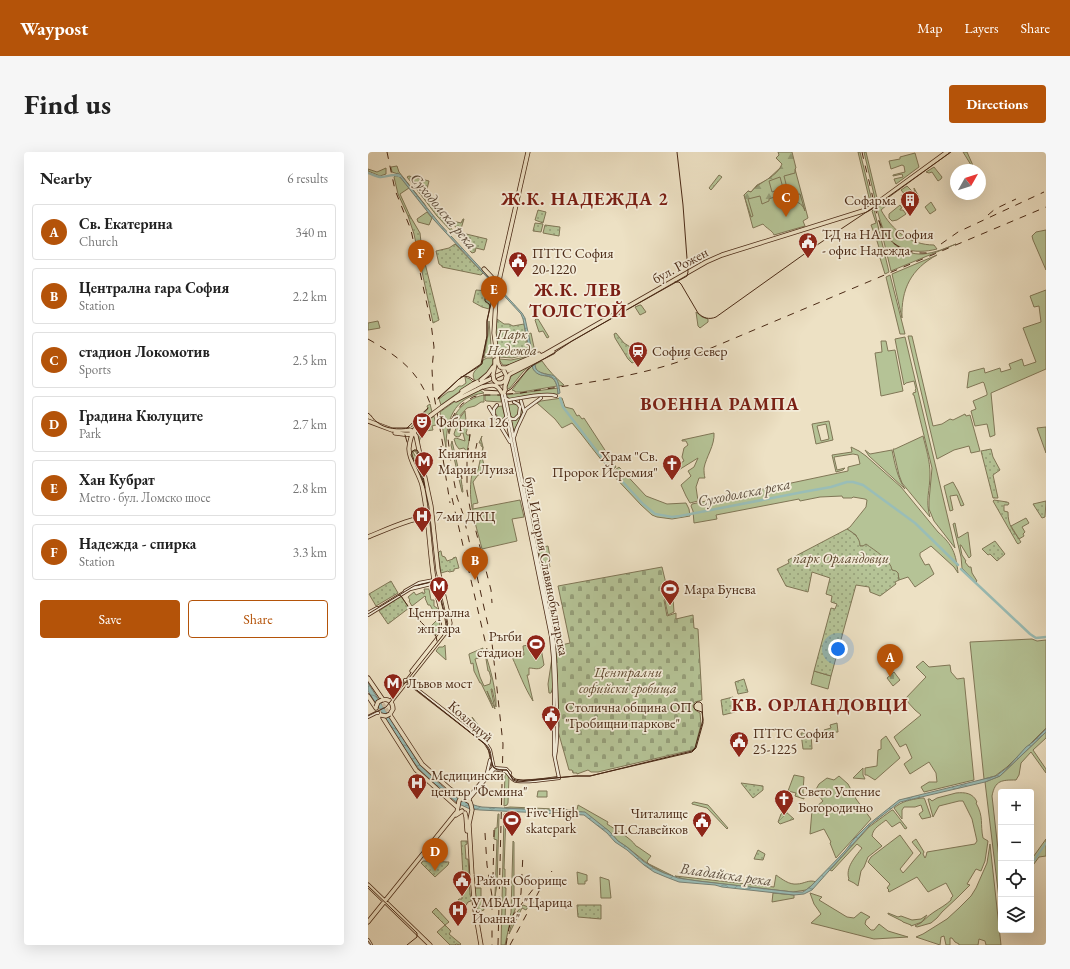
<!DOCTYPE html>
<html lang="en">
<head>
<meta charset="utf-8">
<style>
	:root { --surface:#fff; --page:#f6f6f6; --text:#222; --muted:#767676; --line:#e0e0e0; --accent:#b45309 }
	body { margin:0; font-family:"EB Garamond",serif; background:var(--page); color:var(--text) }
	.controls { position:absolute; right:12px; bottom:12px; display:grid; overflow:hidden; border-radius:4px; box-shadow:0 4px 16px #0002 }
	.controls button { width:36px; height:36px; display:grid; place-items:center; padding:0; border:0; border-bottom:1px solid var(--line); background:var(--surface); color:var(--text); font:20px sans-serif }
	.compass { position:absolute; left:582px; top:12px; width:36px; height:36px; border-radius:50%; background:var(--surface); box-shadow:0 4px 16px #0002; rotate:51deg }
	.you { position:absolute; left:470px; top:497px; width:14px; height:14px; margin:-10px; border:3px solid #fff; border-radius:50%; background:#1a73e8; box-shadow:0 0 0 6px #1a73e833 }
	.badge { display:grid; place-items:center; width:26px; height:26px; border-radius:50%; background:var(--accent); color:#fff; font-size:13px; font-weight:700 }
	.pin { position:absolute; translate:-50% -33px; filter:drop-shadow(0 1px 2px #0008) }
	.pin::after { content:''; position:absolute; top:21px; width:14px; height:12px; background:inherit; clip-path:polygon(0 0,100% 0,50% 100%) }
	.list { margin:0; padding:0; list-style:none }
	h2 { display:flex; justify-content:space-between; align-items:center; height:52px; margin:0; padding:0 16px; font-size:17px }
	h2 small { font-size:13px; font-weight:400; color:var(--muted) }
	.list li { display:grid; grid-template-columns:26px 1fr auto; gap:12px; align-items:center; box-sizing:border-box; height:56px; margin:0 8px 8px; padding:0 8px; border:1px solid var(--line); border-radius:4px }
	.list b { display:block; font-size:15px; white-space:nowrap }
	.list p { margin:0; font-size:13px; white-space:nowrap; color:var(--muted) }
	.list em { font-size:13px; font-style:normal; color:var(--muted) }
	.actions { display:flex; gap:8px; padding:12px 16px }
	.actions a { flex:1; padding:9px 0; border:1px solid var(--accent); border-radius:4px; text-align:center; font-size:14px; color:var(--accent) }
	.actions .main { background:var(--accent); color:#fff }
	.icon { flex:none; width:22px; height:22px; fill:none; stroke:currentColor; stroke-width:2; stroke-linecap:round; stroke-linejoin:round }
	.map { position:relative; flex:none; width:678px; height:793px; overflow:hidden; border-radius:4px }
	header { display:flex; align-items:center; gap:24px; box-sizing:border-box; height:56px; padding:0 20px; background:var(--accent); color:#fff }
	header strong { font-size:19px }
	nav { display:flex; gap:22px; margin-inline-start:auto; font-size:14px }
	.intro { display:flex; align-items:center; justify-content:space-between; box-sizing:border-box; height:96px; padding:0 24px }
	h1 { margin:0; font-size:28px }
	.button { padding:10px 18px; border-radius:4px; background:var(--accent); color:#fff; font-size:14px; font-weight:700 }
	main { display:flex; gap:24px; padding:0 24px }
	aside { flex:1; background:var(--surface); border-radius:4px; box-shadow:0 4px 16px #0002 }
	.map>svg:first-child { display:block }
</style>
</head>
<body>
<header>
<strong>Waypost</strong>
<nav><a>Map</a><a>Layers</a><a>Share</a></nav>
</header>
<div class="intro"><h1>Find us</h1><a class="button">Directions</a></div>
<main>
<aside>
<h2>Nearby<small>6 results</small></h2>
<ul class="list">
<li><span class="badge">A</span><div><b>Св. Екатерина</b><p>Church</p></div><em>340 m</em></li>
<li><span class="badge">B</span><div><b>Централна гара София</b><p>Station</p></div><em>2.2 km</em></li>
<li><span class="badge">C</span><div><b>стадион Локомотив</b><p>Sports</p></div><em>2.5 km</em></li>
<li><span class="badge">D</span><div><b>Градина Кюлуците</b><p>Park</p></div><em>2.7 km</em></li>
<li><span class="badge">E</span><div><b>Хан Кубрат</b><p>Metro · бул. Ломско шосе</p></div><em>2.8 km</em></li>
<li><span class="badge">F</span><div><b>Надежда - спирка</b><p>Station</p></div><em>3.3 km</em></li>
</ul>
<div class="actions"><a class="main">Save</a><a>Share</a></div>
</aside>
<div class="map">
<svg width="678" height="793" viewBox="0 0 678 793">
	<defs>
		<pattern id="forest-firs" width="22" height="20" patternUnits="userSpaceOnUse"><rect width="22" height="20" fill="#b5c396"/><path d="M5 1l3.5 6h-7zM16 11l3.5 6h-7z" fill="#959e79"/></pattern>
		<pattern id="cemetery-stones" width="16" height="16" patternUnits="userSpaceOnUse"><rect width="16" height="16" fill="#b5c396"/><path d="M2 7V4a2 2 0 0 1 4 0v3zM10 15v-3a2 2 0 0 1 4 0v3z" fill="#959e79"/></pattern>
		<pattern id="park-dots" width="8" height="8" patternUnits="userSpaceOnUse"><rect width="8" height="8" fill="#b5c396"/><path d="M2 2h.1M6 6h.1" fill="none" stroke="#959e79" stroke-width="1.8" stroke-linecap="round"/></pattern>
		<pattern id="garden-furrows" width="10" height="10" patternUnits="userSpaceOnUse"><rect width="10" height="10" fill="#b5c396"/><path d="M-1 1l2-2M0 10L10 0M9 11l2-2" fill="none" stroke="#959e79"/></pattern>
		<pattern id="water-waves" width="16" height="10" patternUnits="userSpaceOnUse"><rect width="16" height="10" fill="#99bdb7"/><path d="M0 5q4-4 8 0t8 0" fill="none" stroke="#7f9a94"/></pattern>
	</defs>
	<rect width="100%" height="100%" fill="#ede1c4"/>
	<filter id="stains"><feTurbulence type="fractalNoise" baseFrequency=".005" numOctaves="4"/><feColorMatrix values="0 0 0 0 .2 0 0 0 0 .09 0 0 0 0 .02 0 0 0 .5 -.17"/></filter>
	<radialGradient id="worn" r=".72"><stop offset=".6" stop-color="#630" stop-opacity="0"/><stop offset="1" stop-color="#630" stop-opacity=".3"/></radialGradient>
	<path fill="#b5c396" stroke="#807656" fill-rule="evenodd" d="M490 0H492L504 49 502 50Z
		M496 0H498L509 46 507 47Z
		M595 0H599L607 18H595L603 13Z
		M547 1 551 15 528 32 526 27 535 25 534 22 525 24V23L537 20 536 14 534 13 523 17 521 9 532 7V5Z
		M29 14 31 20 58 54 56 52 33 23 24 20 23 15Z
		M566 15 574 25 573 27 570 29 564 20 561 21 558 20Z
		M18 16V22L12 24 0 19V17L9 20Z
		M412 16H428L427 17 440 66 435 69 437 74 406 83C405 79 398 76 395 72L385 76 376 43 380 39 383 40 389 33 399 28Z
		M27 24C33 23 37 31 41 36L32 42 42 64H40L30 42 26 25Z
		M539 34 544 39V42L542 44H538L533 38Z
		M546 36 551 45 541 53 533 43 540 48 544 47 547 43Z
		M53 43H58L67 54 66 57 75 68 78 67 80 69 79 71 87 81 86 82 69 64Z
		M527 46 513 58C524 78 542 93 566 93L569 97C546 103 523 98 514 74 512 68 510 62 509 56L522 47 524 48Z
		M563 50 568 58 562 62 557 55Z
		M532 53 534 56 532 57V58H535L538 62 529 68 524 69 521 66V62Z
		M506 57 521 120 517 122 512 106 514 105 508 86 503 73 508 71 504 59Z
		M59 60 64 66 61 73 50 70 49 67Z
		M511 69C518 88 533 103 555 102 567 101 578 96 588 92L523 119Z
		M678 78V118L665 88 664 84 668 80Z
		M569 103C543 117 533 137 534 166L524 122Z
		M522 123 537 182H532L518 125Z
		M678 138V217L623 241 627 283 622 285 619 272 607 274 603 259 608 257 605 249 619 243V241L616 231 615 230 599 236 601 220 616 216 617 221 632 216 633 220 643 217 641 212 654 207 656 214 668 210 655 176 673 170 671 154 666 155 662 144Z
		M272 153H273L278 160 272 163 267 155Z
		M328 160 334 165 340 167V170L332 176 330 174Z
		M168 167H170L181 185 179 186 175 179 171 180 167 168Z
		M10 169 12 176 0 178V171Z
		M121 169 124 205 119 204 116 206 120 183Z
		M163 181 167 200 163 201 160 182Z
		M540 184H544L565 274 574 272 582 267 585 268 597 262 598 264 602 263 612 299 603 301 601 294 586 298 569 307Z
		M537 185 587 396 566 369 561 357V349L564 316 546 243H545V241L548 240 547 238 548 237 546 229 538 231 536 233 527 187Z
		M513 189H518L520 199 527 198 535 239 513 244 507 201 514 200Z
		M162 204V205L140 213H135L132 209 131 207 143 208Z
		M119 206H125C126 218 116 224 107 229 101 218 112 218 115 208Z
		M174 209C180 218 188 226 196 233L191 234C187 221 180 224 169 219L166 213Z
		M164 212 155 220 142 236 138 238C141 220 149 220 164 212Z
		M164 214C170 230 184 217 189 234L154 240H147V239L144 238 157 221Z
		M97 225 102 227 105 230 99 234 73 253 71 247 80 240 85 239 91 234H94L98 231Z
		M190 236V242L142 247 139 245 138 243Z
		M112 238 116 241C85 245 78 269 78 296L72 260 86 250Z
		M116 243V250H113L107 254 99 256 89 267H88L90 263 88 262 85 268 81 282C83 262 96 247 116 243Z
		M117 243H133V250L118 249 117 248Z
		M194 246 197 255 205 257 209 264 211 263 214 267 216 266C227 282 237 299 248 315L243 319C229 304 218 287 204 271L194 276 187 267 169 251 173 249Z
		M153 251 155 260 147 277 146 283 143 267 148 268C153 264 151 257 151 252Z
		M62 252 64 260 43 275 60 257 59 254Z
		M147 252H149L152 257 149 265 145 266 142 263 140 253Z
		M134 254 137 265 136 268H132L126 259 128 255Z
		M97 259 99 278 98 281 99 283H102L99 300 96 296 91 297 88 293 86 287 88 286 97 289 95 281H93L92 284 90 285 87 284 86 282 91 267Z
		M66 264 68 273 64 274 65 278 57 279 55 281H54L51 290C50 276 55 272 66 264Z
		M461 269 465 288 448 292 444 272ZM458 272 461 287 453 289 449 274Z
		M678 275V301L669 276Z
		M346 281C347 293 338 305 336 316 336 319 336 323 337 326H331L328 335 330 349 322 351 318 344 313 333 322 325 323 324 320 319 326 315 330 306 309 319 308 318 306 319 304 316 316 309 314 305 316 296 320 293 318 289H314V288Z
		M114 284 113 287 115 295 114 305 118 321 110 323 105 330 110 351 105 352V357L152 348 156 365 144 367 149 389 114 397C107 369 98 346 105 317L110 318 115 295 113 294V291H111Z
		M555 284C558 296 562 309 562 322 562 339 557 348 562 365L534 331 531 323 525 297H527Z
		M84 289 91 320H92L95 340H94L83 293Z
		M483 295 491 299 498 304 533 335 570 380C585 393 588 402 590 421L586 415 563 394 552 401V404L557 413 561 412 566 422 547 435 540 425 531 428 530 421 524 418 495 394H492L488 383 479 377 482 375 498 355 499 348 497 347 485 345 484 346H475L474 344 452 345 432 349 431 347 348 363 349 367 326 371 325 359 323 354 324 352 480 319V315L492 312 490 303 485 302 466 305 469 318 477 316 475 318 468 320 464 303 484 300Z
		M47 298 50 300 51 305 47 299 45 300 50 309 54 325 44 303V299Z
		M497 298 502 302 524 298C527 312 529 325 537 337L501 304Z
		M251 315 278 344 299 352 318 351 321 357 322 364 304 367 289 365 284 363 273 353 243 321Z
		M585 330 590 339 596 353 593 354 589 343 582 344 585 358 582 359 576 334Z
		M658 366 661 371 654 375 657 380 655 382 656 384 651 387 643 374Z
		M587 371 590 386 600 380 603 404 601 406 593 393H592L594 403 598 409 597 410 601 415H603L604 421 609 429 608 430 594 416 593 405 585 372Z
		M56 437H61L63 448H66V454L69 456 71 463 69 466 62 453H60L57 446 58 445 57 444 44 454 41 449 42 448 40 445 46 440 48 443 55 440V442L57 441Z
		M305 446 306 460 300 463 297 449Z
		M71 466 72 475 68 483 60 477Z
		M171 485 176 513C171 519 167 516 161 516V523H159L165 549C156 535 151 520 144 505L156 503 155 494 165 492 164 487Z
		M664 487 669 489 678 488V576L639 615 627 624 616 627 602 490Z
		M115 496 114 500 115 505 107 507 112 525 116 534 122 532 123 526 121 519H120L117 501C122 515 129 541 128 555L124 537H123L127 557 119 539 125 556 113 531H112L106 519 105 511 103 512 101 503V502Z
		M184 506C184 517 187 532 183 541H181L180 532Z
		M555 509 561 515 582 513 583 520 589 527 596 526 606 628 556 640 553 635 561 630H569L568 621 561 610 542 622 536 612 544 606 538 592 532 595 526 585 553 563 547 558 537 547 558 525 548 515Z
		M446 519 463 524 460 537 443 532Z
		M104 565 110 573 114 585 107 580V578L103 571 98 572 97 571 101 569H104L108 576H110Z
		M469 571 470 580H456V578L463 576 462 573Z
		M678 580V586L665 598 678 617V621L663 600 653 611 651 623 648 628C634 628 627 628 624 644L633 724V763L617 630 632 624Z
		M518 584 532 606 507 628 499 623H497V616L509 614 510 598 513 597V588Z
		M495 616V623L497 627 485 626Z
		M137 620 140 623 141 625 140 651 139 653 136 654Z
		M426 623 436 625 435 639 436 647 427 644 428 641 420 639Z
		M471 624 480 632 488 647 503 667 468 706 462 691 463 690 456 677 442 682 444 658 455 649 447 639 451 632 459 626 466 628Z
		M170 639H179V645H169Z
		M588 641C597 640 605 641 609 650L608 651C616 665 612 672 615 686L620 689 617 709 613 719 608 717 599 732 602 733 590 745 574 760 569 766 563 771 549 775 547 774C555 771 559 764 566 760 572 756 578 753 583 748V746L585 744 578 731 560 740 549 725 521 740 520 739 521 738 519 736 522 732 500 710 503 705 532 683 545 701 532 717 535 721 553 701 544 690 548 687 556 700 555 702 557 706 558 704 559 700 607 692 609 689 604 667 595 649H591L571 654 565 665 560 647H562L564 649 569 646Z
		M553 646H556L557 648 563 665 554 667 551 662 555 659 553 653 547 655H536L534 658V667L526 656C534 649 542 648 553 646Z
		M326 650 340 653 360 676 359 677 339 656 324 652V651Z
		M210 653 240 670 239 672C248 678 263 686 268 694L270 695 283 704 280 708 279 710 281 712 305 724 296 721 280 712 259 695 250 689 241 679 214 660 136 656 142 655 209 658Z
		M524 658H525L539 676 537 677 532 670 524 675 518 668C512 673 505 676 504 684L514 694 500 705 496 715 493 719 490 734 486 731 480 728 481 727C477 716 487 705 494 696L489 692 464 719 462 718 501 675Z
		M130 662H131V664L129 733 127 744 129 688 126 687 127 676H129Z
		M136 662H138L136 717H137V736H138L137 770H140L143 761 145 689 146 690V753H149L142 770 137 793H133Z
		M678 687V704L671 705 663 716V708Z
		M622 692 633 793H618L617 789 611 787 610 793H591V792L587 790 584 786H582V793H578L576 784 573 785 572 793 548 785 555 782 579 767 591 756 603 744 608 736 619 711Z
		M209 720 219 723V729H217V732H210Z
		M408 723C414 727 421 733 429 732 436 732 441 727 448 730L438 738 425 740 330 729 316 727 307 724 406 735Z
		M232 725 241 728 243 746H233Z
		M106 736H113V745L116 758 110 760 112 773H111L108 758Z
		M405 741 426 743V746L404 750Z
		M442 741 454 745 451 748 479 765 486 766 493 760 502 765 498 768 497 772 503 778H506L511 772 520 779 540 785 506 787 443 771 453 762 446 752Z
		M155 753 160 755 158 758 154 756 141 782 145 766 147 767 151 761 149 760Z
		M520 761 530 765 533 764 544 768 553 767 559 763 554 770 543 774V773L535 770 534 769 520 762Z"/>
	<path fill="url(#forest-firs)" stroke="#807656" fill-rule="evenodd" d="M410 0H424L428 16 427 17V21L416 24 420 40 401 47V49L394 52 392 44 380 47 385 64 383 65 376 43 380 39 383 40C391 29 409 26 414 12L408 6 411 3ZM412 25 415 36 404 40 401 29Z
		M432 42 437 59C435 53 431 50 425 49L423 43Z
		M77 493 78 508 68 499 71 495H75Z"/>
	<path fill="url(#cemetery-stones)" stroke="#807656" d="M294 415 300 440 306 439 307 444 296 448 299 464 308 461V467L325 463 326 476 330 477 334 548 327 550 325 554 327 558 332 561 333 572 327 596 324 598 230 620H223L220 618 209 622V621H205L204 618H201L190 579 191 574 188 500 189 494 202 491 190 434Z
		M526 520 532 528 525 534 519 526Z"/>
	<path fill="url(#park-dots)" stroke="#807656" d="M351 23 354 25 343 38 341 36Z
		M41 24 61 29 58 41V43H53L39 25Z
		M73 58 75 59 85 69 93 71 95 67H96L92 80Z
		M170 58 178 60 175 71 167 68Z
		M40 64H42L52 81 54 99 71 168 65 171 46 82Z
		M167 71 175 72 173 80 165 79Z
		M177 73 192 75 191 84 175 81Z
		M94 81 119 87 116 98 108 96 107 100 104 101 92 88Z
		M87 92 115 121 113 123 74 115V114L71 112 68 99 81 96Z
		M108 138 120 139V142L124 144 121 157 114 155 105 150Z
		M129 167 136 172H141L145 174 156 172 161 202 144 206 131 205 128 191 127 170H129Z
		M248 181 256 191 267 198 270 205 268 209 264 211 260 207 247 186 246 182Z
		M623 297 625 305 632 318 625 323 630 346H625L613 299Z
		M626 348 639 350 641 351 640 353H636V359L640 360C640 374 645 378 653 390L650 392 649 391 625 349Z
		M678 349 677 365 674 366 665 352Z
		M479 377C485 381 492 385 492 394H495L498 392C506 398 523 408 524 418L528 419 530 421 531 428 527 430 528 432 512 444 502 440 501 435 488 433 463 524 446 519 463 456 467 457 469 452 463 450 464 444 458 442 462 426 444 420 440 440 418 434 409 417 421 411 420 408Z
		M627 389 637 402 629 409 622 402 620 403 614 397Z
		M180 394 183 410 181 411 182 415 174 417 170 396Z
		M72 399H73L74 404 77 405 79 409 85 407V406L88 405 91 416 86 417V419L81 420 80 419 73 421 70 401Z
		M23 429 30 441 8 454 1 442Z
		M33 444 41 456 20 472 11 459Z
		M376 527 380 540 370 542 367 530Z
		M365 545 367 560 355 563 353 548Z
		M376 581 377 586 364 588 363 583Z
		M433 581H443L444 597H435Z
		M373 631 395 634V638L385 646Z
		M93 689H99V692L97 693 98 707H100L101 721 100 723 103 749 100 750 97 755 90 748 91 747H94V740H96Z
		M390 698 397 702 395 708 386 707Z
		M55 709 81 710 80 713 67 725 53 711Z
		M209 753H233V767L210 765Z
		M68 756 81 770 77 773 83 779 81 782 93 792 92 793 88 792 87 793H82L69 780 77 773 64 760Z"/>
	<path fill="url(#garden-furrows)" stroke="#807656" d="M417 659 426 667 412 672 410 670 413 662Z"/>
	<path fill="url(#water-waves)" stroke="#798276" d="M29 21 33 23 72 72 154 161 157 166 168 217C180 229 189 213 192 241L190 242C188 214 174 231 165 217L155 167 153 162 66 68 32 25 29 24Z
		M0 531 52 612C68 630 90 651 114 655L217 660 241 679 250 689 259 695 275 709 287 717 296 721 310 726 330 729 425 740H435L442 735 477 699 486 687 501 672 531 648 628 624 640 615 658 595 665 590 678 577V580L632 624 617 630 532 650 502 673 444 738 436 742 426 743 354 735 347 733 311 730 298 725 286 720 276 713 259 698 247 690 239 681 216 663 112 658 102 657 91 652 74 639 51 617 41 604 0 539Z"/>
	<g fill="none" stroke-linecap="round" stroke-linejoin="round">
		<path stroke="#99bdb7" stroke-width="2" d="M663 713 678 691"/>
		<path stroke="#99bdb7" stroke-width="2.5" d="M0 21C4 22 9 25 13 25 20 25 25 21 32 24
			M192 246 195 255 241 315 275 352 287 362 304 365 312 364 435 340 463 335 479 330H485L495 333 547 371 590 413
			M593 417 662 482 668 486 678 485"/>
		<path stroke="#ccbca1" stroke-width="3.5" stroke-dasharray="3.5 2" stroke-linecap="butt" d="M12 547 22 563
			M7 553 15 565"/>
		<g stroke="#4a2915" stroke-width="4">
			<path id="secondary" d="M134 243 183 484 185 505 186 532V602L191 626C182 627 152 632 146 628 142 626 141 621 137 619
				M137 243 185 484C188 509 188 534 189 560 189 574 190 589 187 604
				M137 246 141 248C152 246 179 240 188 244
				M153 249 156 259
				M121 255 142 290
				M126 262V257L129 253
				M142 266 144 267H147L151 263 152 255 150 252 146 250
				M130 268 132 269H135L137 267 138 265
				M146 285 149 276 158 257 173 246
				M37 439 51 431 72 427
				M0 461 9 456
				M0 463 42 437 67 431 72 429
				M37 528 117 590 122 598 126 617 102 646 101 650
				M0 565 8 561H10
				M126 617 137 619
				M119 621 122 608
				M97 647 100 646 125 616 138 617 142 621
				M0 788 3 793
				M0 792 1 793"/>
		</g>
		<g stroke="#4a2915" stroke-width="5">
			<path id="primary" d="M116 117 129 131
				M132 215 130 211 126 181 128 147 132 124 160 0
				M134 216H138L171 202
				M125 223 127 212V208
				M138 227 142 222 185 200
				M113 228 120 222 125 215
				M126 228 129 231H133L137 229 138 225
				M111 232 177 202 338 110 354 103 498 58 505 54 579 0
				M115 235C122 233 128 231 132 238
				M137 238V234L140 226
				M94 239 105 232
				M88 248 110 237
				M74 255 94 241 107 234
				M0 269 24 278H42L45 280 48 284 63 354 70 418 82 471 81 476 77 481 24 548 23 551
				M27 281C46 283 43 285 55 270
				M0 385C15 379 47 364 62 365
				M44 519 74 481 76 476C75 459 68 444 66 428 61 396 61 365 54 333 51 321 40 307 41 296 43 279 48 273 62 264
				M0 526 13 545 15 548
				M0 544 8 556
				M14 548C20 546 25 550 25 557L22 562
				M22 563 54 612 82 637 91 644 102 650 103 653 104 658 101 672 104 723 107 758 113 793
				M15 566 48 618 89 655
				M97 661 98 665 99 679
				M88 663 94 659
				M0 733 62 793
				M0 770 87 662 89 660 91 649 92 647H95"/>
		</g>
		<use href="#secondary" stroke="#f3ecd9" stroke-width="2.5"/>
		<use href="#primary" stroke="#ede1c4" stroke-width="3.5"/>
		<path stroke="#4a2915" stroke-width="1" d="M307 130H311L313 132 330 161C335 166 341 168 348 165L449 93 503 57 583 0
			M93 225C103 221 108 232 116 238L132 239
			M138 240 143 237 160 217 167 212 186 201 204 189 239 169 319 124 320 120 315 53 309 0
			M70 246 91 227 113 212 119 184V170L122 154 121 152 117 149V147L118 144H122L124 148 119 168V184L114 212 110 215 91 227 70 247
			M0 261C4 263 5 268 9 270 17 277 31 278 41 276
			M39 276 60 256
			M37 283 39 290
			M57 336 52 323 43 303 44 300 46 298H49L51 301 57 335
			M31 443 33 444C43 459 54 473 68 484L69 489
			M0 462 46 434 66 429 69 431 70 434 79 472 75 483 18 555 0 564
			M35 532C37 530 39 530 41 532L116 591C119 593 121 596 122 599 124 605 122 615 129 617 132 618 136 618 139 618L145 627 151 629 208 624H222L324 599 327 596 335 568 334 560 328 558 326 556V553L329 550H332L334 552 335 571 328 596 324 600 222 624H208L150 630 145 628 139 618H129L125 615 121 599 118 593 41 532C39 530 39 529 40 526
			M0 734 49 781V785L39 793
			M0 789 3 793"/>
		<path stroke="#4a2915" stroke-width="1" stroke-dasharray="7 7" stroke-linecap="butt" d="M19 0 27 38 43 78 63 171 66 195 64 217 65 238 76 299
			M494 0C497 14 501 28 504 42 507 54 509 67 515 78 524 96 545 104 565 100
			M620 63 627 57 648 47
			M573 92 590 80 676 40
			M0 187C33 206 52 220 64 257
			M138 242 153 241C206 232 259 227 310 210L678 55
			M102 282 99 307V339L102 356 123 438 124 451
			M73 294 82 351
			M93 320 95 334
			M102 324 109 291
			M84 346 121 506
			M117 681 119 713 124 744V793
			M125 727 126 677
			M148 756 152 747 153 741 155 702
			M130 793 135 592 124 491 100 384 95 362 89 345 84 319 80 287 81 277 83 268 87 261 94 252 105 245 112 243H133
			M138 793 141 776 145 763 166 736 170 729 173 719
			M142 793 176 730 184 719"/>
		<g stroke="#4a2915" stroke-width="5" stroke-linecap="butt">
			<path id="primary-bridge" d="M136 219 138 223
				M125 223 126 228
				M105 232 109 230
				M107 234 111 232
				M110 237 114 235
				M132 238 134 241
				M136 241 137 238
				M62 264 74 255
				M8 555 10 550 14 548
				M13 563 18 564 22 562"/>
		</g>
		<use href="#primary-bridge" stroke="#ede1c4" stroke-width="3.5"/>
	</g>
	<defs>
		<g id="building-pin" transform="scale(1)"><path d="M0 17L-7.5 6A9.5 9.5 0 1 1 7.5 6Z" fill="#8f2418" stroke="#f3ecd9"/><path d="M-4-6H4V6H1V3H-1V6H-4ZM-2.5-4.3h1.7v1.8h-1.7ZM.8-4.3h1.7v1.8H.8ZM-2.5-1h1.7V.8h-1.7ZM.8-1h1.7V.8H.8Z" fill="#fff"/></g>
		<g id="civic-pin" transform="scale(1)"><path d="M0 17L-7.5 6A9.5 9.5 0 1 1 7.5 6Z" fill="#8f2418" stroke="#f3ecd9"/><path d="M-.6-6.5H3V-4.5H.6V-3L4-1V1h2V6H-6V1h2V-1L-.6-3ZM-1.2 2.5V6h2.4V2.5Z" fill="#fff"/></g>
		<g id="station-pin" transform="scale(1)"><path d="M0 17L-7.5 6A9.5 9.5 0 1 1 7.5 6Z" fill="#8f2418" stroke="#f3ecd9"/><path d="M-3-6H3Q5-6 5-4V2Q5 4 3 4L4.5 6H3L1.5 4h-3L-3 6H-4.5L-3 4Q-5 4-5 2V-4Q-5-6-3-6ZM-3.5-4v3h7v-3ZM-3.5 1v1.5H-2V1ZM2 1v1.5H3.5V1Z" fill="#fff"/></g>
		<g id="theatre-pin" transform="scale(1)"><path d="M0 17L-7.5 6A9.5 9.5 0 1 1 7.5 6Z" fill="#8f2418" stroke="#f3ecd9"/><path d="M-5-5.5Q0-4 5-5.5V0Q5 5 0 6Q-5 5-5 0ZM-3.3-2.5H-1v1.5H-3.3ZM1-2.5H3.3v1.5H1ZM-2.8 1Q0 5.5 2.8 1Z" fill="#fff"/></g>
		<g id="metro-pin" transform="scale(1)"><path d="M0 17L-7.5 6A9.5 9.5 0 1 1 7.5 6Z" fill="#8f2418" stroke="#f3ecd9"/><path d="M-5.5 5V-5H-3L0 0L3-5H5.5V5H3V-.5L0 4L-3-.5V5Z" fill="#fff"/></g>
		<g id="church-pin" transform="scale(1)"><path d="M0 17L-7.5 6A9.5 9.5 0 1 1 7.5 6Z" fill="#8f2418" stroke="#f3ecd9"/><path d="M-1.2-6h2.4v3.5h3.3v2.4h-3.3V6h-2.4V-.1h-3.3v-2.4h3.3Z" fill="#fff"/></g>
		<g id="hospital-pin" transform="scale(1)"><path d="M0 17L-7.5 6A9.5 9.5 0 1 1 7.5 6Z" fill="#8f2418" stroke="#f3ecd9"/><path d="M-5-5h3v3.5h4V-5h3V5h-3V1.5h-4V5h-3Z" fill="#fff"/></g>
		<g id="stadium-pin" transform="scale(1)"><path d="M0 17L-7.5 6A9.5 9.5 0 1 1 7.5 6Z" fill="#8f2418" stroke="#f3ecd9"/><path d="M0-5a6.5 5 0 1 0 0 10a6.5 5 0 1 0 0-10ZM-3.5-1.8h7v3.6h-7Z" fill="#fff"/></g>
	</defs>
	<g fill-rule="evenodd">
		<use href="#building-pin" x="542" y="48"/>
		<use href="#civic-pin" x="440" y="90"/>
		<use href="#civic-pin" x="150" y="109"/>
		<use href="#station-pin" x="270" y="199"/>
		<use href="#theatre-pin" x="54" y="270"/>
		<use href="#metro-pin" x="56" y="309"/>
		<use href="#church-pin" x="304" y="312"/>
		<use href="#hospital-pin" x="54" y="364"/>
		<use href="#metro-pin" x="71" y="434"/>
		<use href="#stadium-pin" x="302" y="437"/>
		<use href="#stadium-pin" x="168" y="492"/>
		<use href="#metro-pin" x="25" y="531"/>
		<use href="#civic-pin" x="183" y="563"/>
		<use href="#civic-pin" x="371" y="589"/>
		<use href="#hospital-pin" x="49" y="631"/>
		<use href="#church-pin" x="416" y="647"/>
		<use href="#stadium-pin" x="144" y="668"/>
		<use href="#civic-pin" x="334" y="669"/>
		<use href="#civic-pin" x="94" y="728"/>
		<use href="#hospital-pin" x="90" y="758"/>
	</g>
	<g text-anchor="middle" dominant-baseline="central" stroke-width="3.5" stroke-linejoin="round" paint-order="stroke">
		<g font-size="14" fill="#4a2915" stroke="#f3ecd9" text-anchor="start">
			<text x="528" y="48" text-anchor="end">Софарма</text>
			<text x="454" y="82">ТД на НАП София<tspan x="454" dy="16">- офис Надежда</tspan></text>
			<text x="164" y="101">ПТТС София<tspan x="164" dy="16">20-1220</tspan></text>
			<text x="284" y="199">София Север</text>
			<text x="68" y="270">Фабрика 126</text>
			<text x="70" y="301">Княгиня<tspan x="70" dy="16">Мария Луиза</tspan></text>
			<text x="290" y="304" text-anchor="end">Храм "Св.<tspan x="290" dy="16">Пророк Йеремия"</tspan></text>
			<text x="68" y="364">7-ми ДКЦ</text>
			<text x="316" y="437">Мара Бунева</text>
			<text x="71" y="460" text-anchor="middle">Централна<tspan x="71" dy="16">жп гара</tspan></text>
			<text x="154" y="484" text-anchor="end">Ръгби<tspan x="154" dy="16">стадион</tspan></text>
			<text x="39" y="531">Лъвов мост</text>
			<text x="197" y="555">Столична община ОП<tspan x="197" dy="16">"Гробищни паркове"</tspan></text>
			<text x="385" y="581">ПТТС София<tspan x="385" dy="16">25-1225</tspan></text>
			<text x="63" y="623">Медицински<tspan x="63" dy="16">център "Фемина"</tspan></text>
			<text x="430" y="639">Свето Успение<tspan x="430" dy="16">Богородично</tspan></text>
			<text x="158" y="660">Five High<tspan x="158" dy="16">skatepark</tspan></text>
			<text x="320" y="661" text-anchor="end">Читалище<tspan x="320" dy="16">П.Славейков</tspan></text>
			<text x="108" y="728">Район Оборище</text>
			<text x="104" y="750">УМБАЛ "Царица<tspan x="104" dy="16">Йоанна"</tspan></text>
		</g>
		<g font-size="14" fill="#4a2915" stroke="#f3ecd9">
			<text transform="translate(312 113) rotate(-28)">бул. Рожен</text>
			<text transform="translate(179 414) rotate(79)">бул. История Славянобългарска</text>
			<text transform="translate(103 569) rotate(41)">Козлодуй</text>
		</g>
		<g font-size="14" font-style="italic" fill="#5f482f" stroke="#f3ecd9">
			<text x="144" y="182">Парк<tspan x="144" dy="16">Надежда</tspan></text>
			<text x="473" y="406">парк Орландовци</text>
			<text x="260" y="520">Централни<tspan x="260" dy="16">софийски гробища</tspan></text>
		</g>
		<g font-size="15" font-style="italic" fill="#5e4e3e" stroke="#f3ecd9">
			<text transform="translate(76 59) rotate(50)">Суходолска река</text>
			<text transform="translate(376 340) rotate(-11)">Суходолска река</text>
			<text transform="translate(358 722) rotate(8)">Владайска река</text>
		</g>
		<g font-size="18" font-weight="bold" letter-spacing="1" fill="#7a1f14" stroke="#f3ecd9">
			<text x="217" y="46">Ж.К. НАДЕЖДА 2</text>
			<text x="210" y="137">Ж.К. ЛЕВ<tspan x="210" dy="21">ТОЛСТОЙ</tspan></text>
			<text x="352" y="251">ВОЕННА РАМПА</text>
			<text x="452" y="552">КВ. ОРЛАНДОВЦИ</text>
		</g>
	</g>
	<rect width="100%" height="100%" filter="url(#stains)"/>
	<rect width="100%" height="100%" fill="url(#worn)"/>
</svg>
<div class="controls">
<button>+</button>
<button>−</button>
<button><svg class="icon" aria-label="locate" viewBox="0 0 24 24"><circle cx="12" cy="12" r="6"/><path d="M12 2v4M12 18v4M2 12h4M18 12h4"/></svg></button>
<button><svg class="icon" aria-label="layers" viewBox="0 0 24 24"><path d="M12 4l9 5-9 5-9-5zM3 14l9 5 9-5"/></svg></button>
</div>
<svg class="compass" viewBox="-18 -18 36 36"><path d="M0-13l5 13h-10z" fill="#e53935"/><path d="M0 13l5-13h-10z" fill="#767676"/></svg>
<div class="you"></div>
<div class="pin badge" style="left:522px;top:525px">A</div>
<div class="pin badge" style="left:107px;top:428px">B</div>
<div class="pin badge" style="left:418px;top:65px">C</div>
<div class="pin badge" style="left:67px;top:719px">D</div>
<div class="pin badge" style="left:126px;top:157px">E</div>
<div class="pin badge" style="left:53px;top:121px">F</div>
</div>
</main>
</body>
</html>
